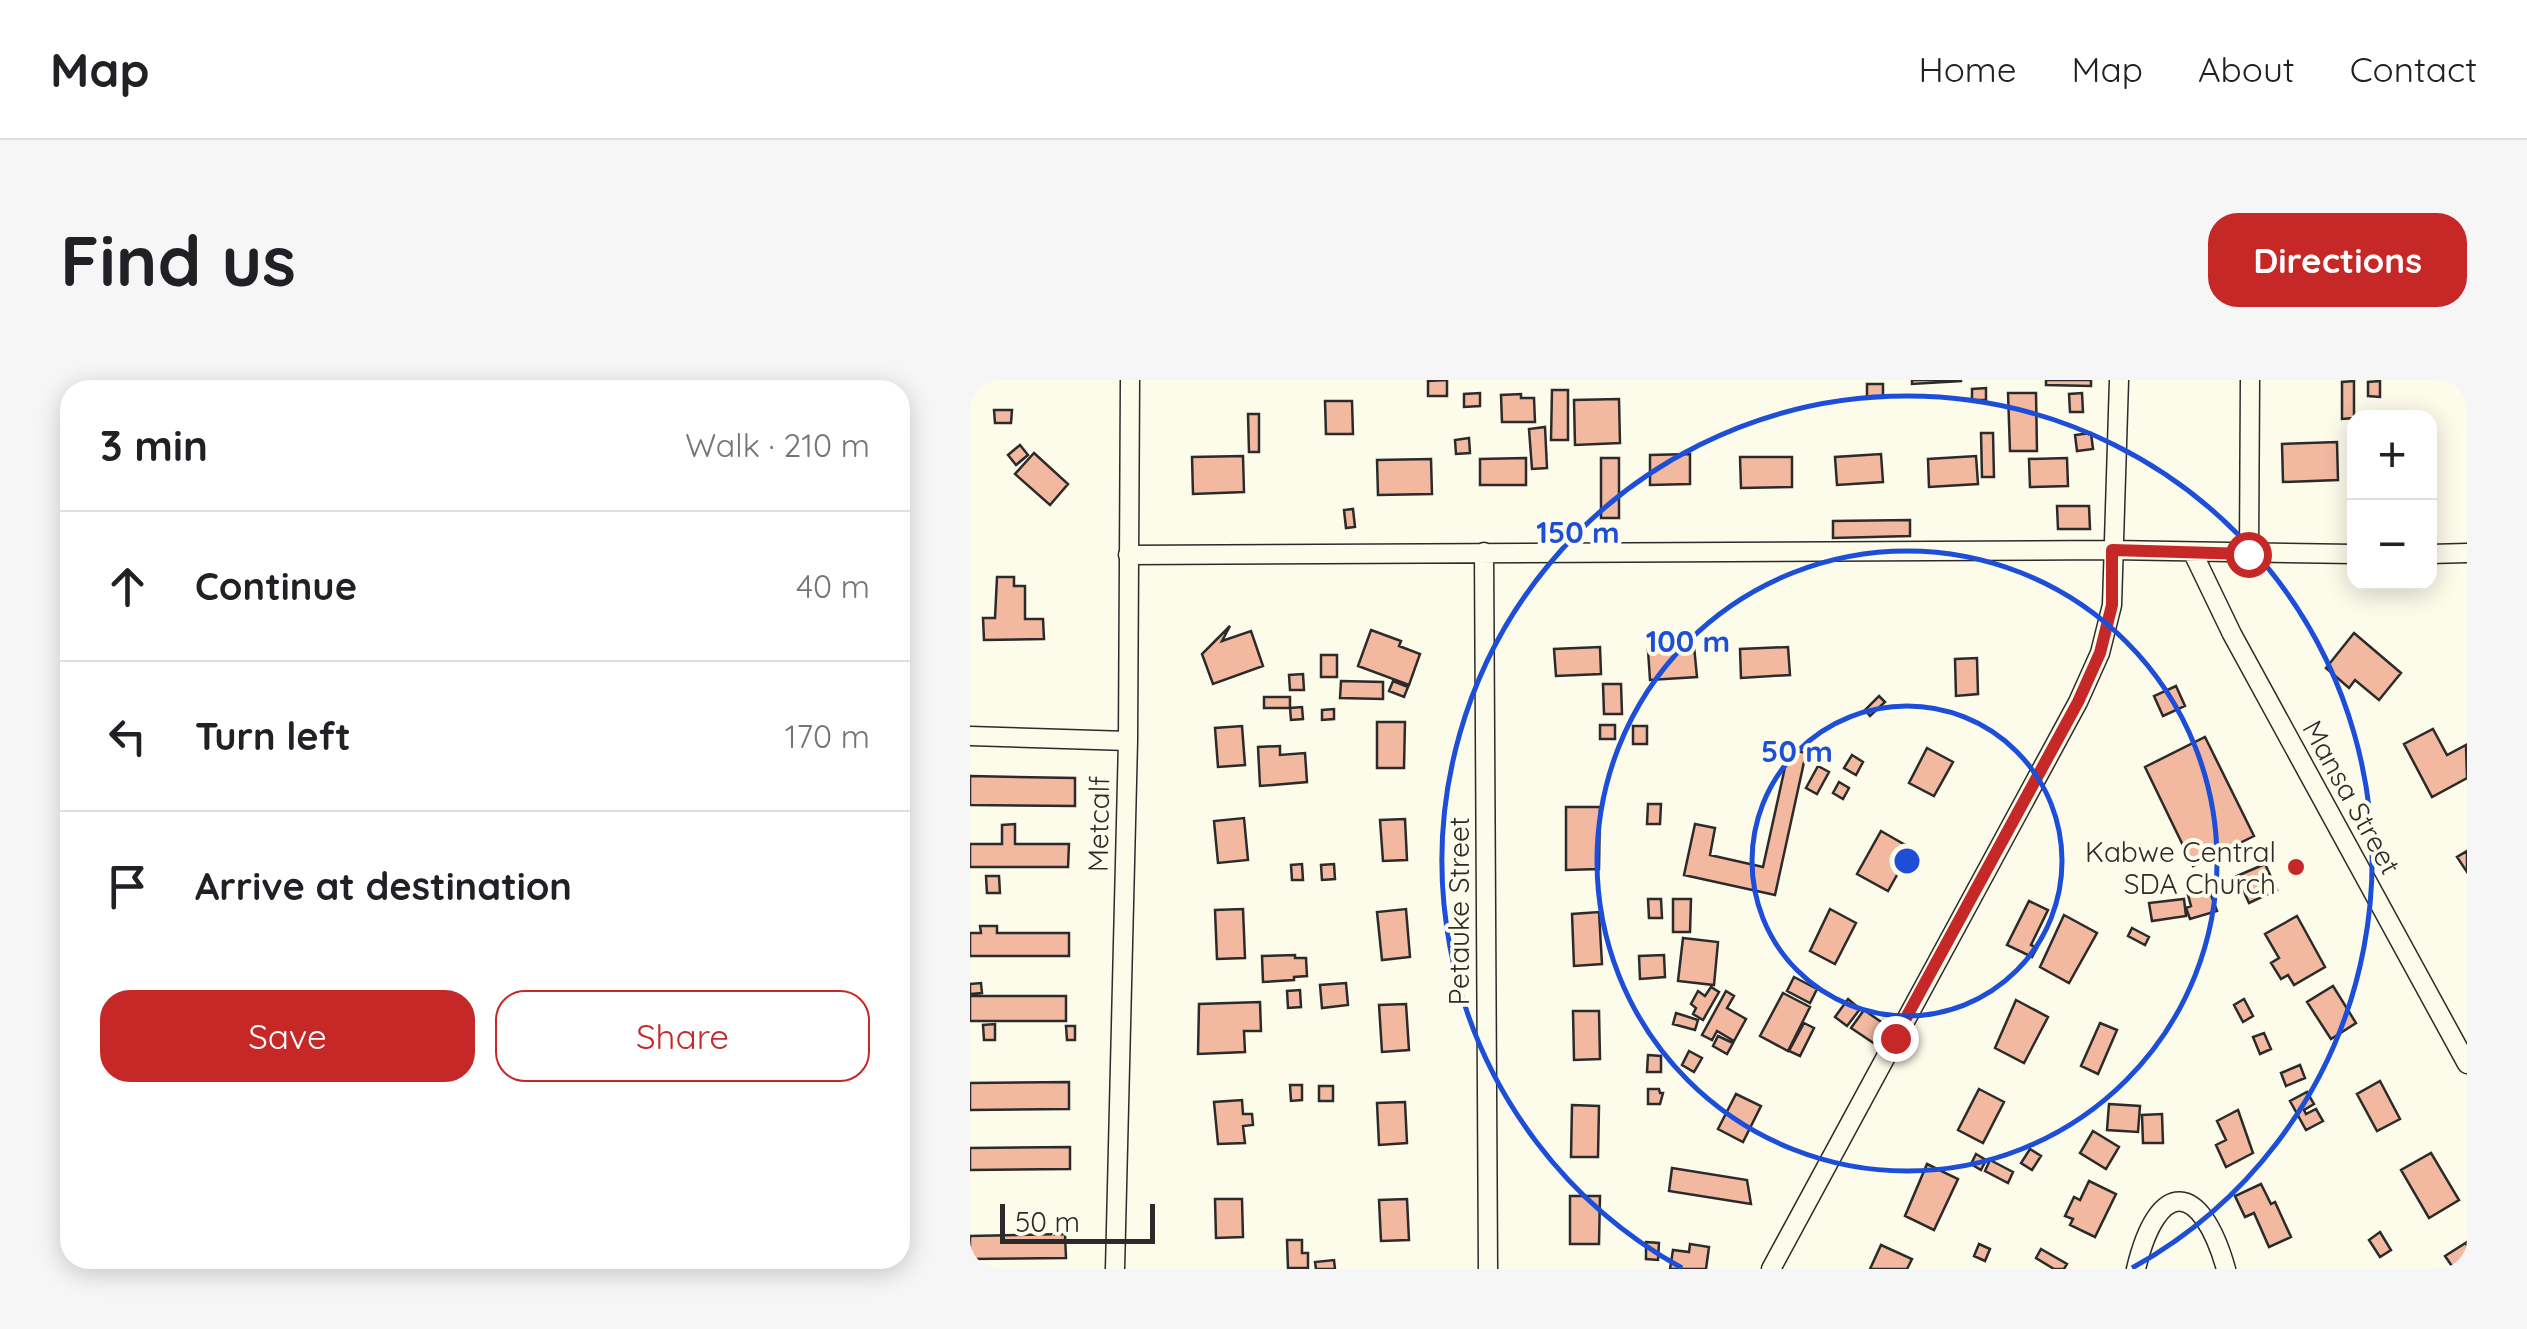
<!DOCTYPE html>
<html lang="en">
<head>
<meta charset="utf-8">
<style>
	:root { --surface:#fff; --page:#f6f6f6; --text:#202124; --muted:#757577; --line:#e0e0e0; --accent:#c62828 }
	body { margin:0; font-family:Quicksand,sans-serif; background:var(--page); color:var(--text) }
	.controls { position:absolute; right:30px; top:30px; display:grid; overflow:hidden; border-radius:20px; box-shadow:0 5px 25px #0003 }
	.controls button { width:90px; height:90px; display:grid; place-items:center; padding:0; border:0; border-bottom:2px solid var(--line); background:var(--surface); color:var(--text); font:50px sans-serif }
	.scale { position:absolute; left:30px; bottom:25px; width:155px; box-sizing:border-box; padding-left:10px; border:5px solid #2b2b2b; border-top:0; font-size:28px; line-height:35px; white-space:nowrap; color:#2b2b2b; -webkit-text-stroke:8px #fdfbea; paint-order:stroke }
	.stop { position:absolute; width:30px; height:30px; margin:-22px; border:8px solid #c62828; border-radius:50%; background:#fff }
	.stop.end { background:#c62828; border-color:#fff; box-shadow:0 2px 10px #0008 }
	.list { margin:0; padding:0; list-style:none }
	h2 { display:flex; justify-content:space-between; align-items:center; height:130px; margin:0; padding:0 40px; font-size:42px }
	h2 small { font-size:32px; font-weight:400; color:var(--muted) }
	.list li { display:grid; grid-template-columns:65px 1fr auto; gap:30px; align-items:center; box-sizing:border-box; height:150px; padding:0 40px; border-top:2px solid var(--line) }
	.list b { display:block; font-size:38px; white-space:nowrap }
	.list em { font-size:32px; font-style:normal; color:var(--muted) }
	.actions { display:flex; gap:20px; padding:30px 40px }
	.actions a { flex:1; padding:22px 0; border:2px solid var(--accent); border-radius:30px; text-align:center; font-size:35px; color:var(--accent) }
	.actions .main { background:var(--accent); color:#fff }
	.icon { flex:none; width:55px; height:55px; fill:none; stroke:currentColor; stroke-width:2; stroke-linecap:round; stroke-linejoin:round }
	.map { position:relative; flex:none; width:1497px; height:889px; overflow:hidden; border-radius:30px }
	header { display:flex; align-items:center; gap:60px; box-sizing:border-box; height:140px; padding:0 50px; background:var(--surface); border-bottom:2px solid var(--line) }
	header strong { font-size:48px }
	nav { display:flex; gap:55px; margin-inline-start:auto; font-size:35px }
	.intro { display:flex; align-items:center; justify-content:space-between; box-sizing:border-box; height:240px; padding:0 60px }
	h1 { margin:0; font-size:70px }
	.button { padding:25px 45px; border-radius:30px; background:var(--accent); color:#fff; font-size:35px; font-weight:700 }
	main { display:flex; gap:60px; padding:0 60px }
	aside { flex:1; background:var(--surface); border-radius:30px; box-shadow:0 5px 25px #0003 }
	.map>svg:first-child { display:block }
</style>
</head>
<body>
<header>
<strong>Map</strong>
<nav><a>Home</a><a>Map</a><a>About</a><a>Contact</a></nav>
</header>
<div class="intro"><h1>Find us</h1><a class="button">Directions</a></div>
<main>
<aside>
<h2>3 min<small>Walk · 210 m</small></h2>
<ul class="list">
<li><svg class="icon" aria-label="ahead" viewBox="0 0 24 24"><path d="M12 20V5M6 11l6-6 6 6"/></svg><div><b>Continue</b></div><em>40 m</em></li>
<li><svg class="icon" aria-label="left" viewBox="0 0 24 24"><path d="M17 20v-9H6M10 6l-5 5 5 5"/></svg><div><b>Turn left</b></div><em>170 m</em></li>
<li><svg class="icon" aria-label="arrive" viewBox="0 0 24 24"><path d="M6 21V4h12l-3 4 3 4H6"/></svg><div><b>Arrive at destination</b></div></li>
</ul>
<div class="actions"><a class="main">Save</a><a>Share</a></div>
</aside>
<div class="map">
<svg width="1497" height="889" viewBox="0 0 1497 889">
	<rect width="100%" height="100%" fill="#fdfbea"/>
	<path fill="#f2b8a0" stroke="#2b2b2b" stroke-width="2.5" d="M477 0V16H458V1Z
		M942 0H991V1L942 4Z
		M1076 0H1121V6L1076 5Z
		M1384 1V38L1372 39V2Z
		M1410 1V17L1398 16V2Z
		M897 4H913V17L897 18Z
		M1016 8V20H1002V9Z
		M582 10H598V60H581Z
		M510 13V26L494 27V14Z
		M1038 13H1066L1067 71H1040Z
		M1112 13 1113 32H1100L1099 14Z
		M551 14V18H564L565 42H532L531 15Z
		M649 19 650 63 605 65 604 20Z
		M355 21H382L383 54H356Z
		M24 30H42L41 43H25Z
		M278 34H289V72H279Z
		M575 47 577 88 562 89 559 49Z
		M1011 53H1023L1024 97H1012Z
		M1121 53 1123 69 1107 71 1105 55Z
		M499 58 500 73 486 74 485 60Z
		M1367 62 1368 100 1313 102 1312 64Z
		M50 65 58 75 46 85 38 75Z
		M64 73 98 104 80 125 45 94Z
		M720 74V104L680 105V75Z
		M911 74 913 102 867 105 865 77Z
		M273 76 274 112 223 114 222 77Z
		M1006 76 1008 104 959 107 958 79Z
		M770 77H822V107L771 108Z
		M556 78V105H510V79Z
		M631 78H649V138H631Z
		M1097 78 1098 106 1060 107 1059 79Z
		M461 79 462 114 408 115 407 80Z
		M1087 126H1119L1120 149H1088Z
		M383 129 385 147 376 148 374 130Z
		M940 140V156L863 158V141Z
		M27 197H44V206H55V239H73L74 259 14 260 13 238H25Z
		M260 246 252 261 281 251 293 286 243 304 232 274Z
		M401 250 431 261 429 266 450 274 439 305 388 286Z
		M1384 253 1431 293 1409 320 1385 300 1379 308 1356 288Z
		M724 266 727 297 680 300 678 270Z
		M630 267 631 294 586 296 584 269Z
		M818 267 820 295 771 298 770 269Z
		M351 275H367V297H351Z
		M1007 278 1008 314 986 316 985 279Z
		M333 294 334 310H320L319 295Z
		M371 301 413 302V319L370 318Z
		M423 301 438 307 434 317 419 311Z
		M633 304H651L652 334H634Z
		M1206 306 1215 326 1193 336 1184 316Z
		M909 316 915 322 900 336 895 330Z
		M294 317H320V328H294Z
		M332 327 333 339 321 340 320 328Z
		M364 329V339L352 340V330Z
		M407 342H435L434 388H407Z
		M630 345H645V359H630Z
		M272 346 275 385 248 387 245 348Z
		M663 346H677V364H663Z
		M1463 349 1477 375 1496 365 1497 398 1462 417 1434 364Z
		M1235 357 1284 456 1223 486 1175 387Z
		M310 366V375L335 373 337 402 290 406 288 367Z
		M957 368 983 382 964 416 939 403Z
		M819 369 836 373 805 515 714 495 725 444 745 448 740 475 793 487Z
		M882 375 893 382 886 395 874 388Z
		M848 386 859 392 847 414 836 408Z
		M0 396 105 398V426L0 425Z
		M869 402 879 408 873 419 863 413Z
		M678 424H691L690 444H677Z
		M596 427H630L629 489 596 490Z
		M274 438 278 480 248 483 244 441Z
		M435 439 437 480 413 481 410 440Z
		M45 444V464H99L98 487H0V464H32V445Z
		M911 451 937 466 932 475 937 477 918 511 887 494Z
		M1497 471V492L1487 477Z
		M332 484 333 500H322L321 485Z
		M364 484 365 499 352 500 351 485Z
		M1295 484 1307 510 1279 523 1267 496Z
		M16 496H29L30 513H17Z
		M1238 507 1247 531 1220 539 1216 528 1221 526 1218 515Z
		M678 519H691L692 538H679Z
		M703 519H721L720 552H703Z
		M1214 519 1216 536 1182 541 1179 523Z
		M1059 521 1078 530 1061 565 1067 568 1062 577 1037 565Z
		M273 529 275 578 247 579 245 530Z
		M436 529 440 577 412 580 407 532Z
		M860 529 886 543 865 584 840 571Z
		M629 532 632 584 604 586 602 534Z
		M1094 535 1127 553 1099 603 1070 587Z
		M1327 536 1355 587 1324 605 1318 595 1311 599 1301 583 1309 578 1295 554Z
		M10 546H27V553H99V576H0V553H11Z
		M1162 548 1179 557 1175 565 1158 556Z
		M713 558 748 562 744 605 708 601Z
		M325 575V578H336L337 596 324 597V600L293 602 292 576Z
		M694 575 695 597 670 599 669 576Z
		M824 597 847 609 840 623 817 611Z
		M11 603 12 613 0 614V604Z
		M376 603 378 625 352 628 350 605Z
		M1363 606 1386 643 1361 659 1337 622Z
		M741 607 749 612 733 640 723 634 726 628 721 624 728 611 735 616Z
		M330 610 331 627 318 628 317 611Z
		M756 611 764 616 757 628 776 639 764 661 747 651 742 660 732 655Z
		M813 613 840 627 818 671 790 656Z
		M0 616H96V641H0Z
		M878 619 890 629 877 646 865 637Z
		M1274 619 1283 636 1273 642 1264 625Z
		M1046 620 1078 637 1054 683 1025 668Z
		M290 622 291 651H274L275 672 228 674 229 624Z
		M436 624 439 670 412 672 409 625Z
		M894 630 917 646 905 664 881 648Z
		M603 631H629L630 679 604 680Z
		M706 633 728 640 725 650 703 644Z
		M834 643 844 648 830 676 819 671Z
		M1130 643 1147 650 1128 694 1111 686Z
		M25 644V660H14L13 645Z
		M96 646H105V660H97Z
		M1294 653 1301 669 1290 674 1283 657Z
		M748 656 763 663 757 674 743 666Z
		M719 671 732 678 724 692 712 685Z
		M678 675 691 676V692H677Z
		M1330 685 1335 698 1316 706 1311 693Z
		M1410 701 1430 739 1407 751 1387 714Z
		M99 702V729L0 730V703Z
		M320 705H332V720L321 721Z
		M349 706H363V721H349Z
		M678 709H689L690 713H693L690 724H678Z
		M1009 709 1034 722 1013 763 988 750Z
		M1337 712 1344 724 1334 730 1336 734 1346 729 1353 741 1336 750 1320 721Z
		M766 714 791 726 773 762 748 749Z
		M272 720 273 734H282L283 745 273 746 275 763 248 764 244 722Z
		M435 722 437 763 409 765 407 723Z
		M1139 724 1170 726 1168 752 1137 750Z
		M602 725 629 726 628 777H601Z
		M1268 730 1283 773 1256 787 1246 765 1256 760 1247 741Z
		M1192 734 1193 763H1173L1172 735Z
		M1123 751 1149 767 1136 789 1110 773Z
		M100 767V789L0 790V768Z
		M1060 769 1071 776 1062 790 1051 783Z
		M1461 773 1489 820 1459 838 1431 790Z
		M1006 774 1016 780 1011 790 1001 784Z
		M1020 780 1043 792 1038 803 1015 791Z
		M957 784 988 799 964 850 935 836Z
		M702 788 777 800 781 824 699 811Z
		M1119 801 1146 814 1125 857 1100 845 1103 839 1095 836 1104 817 1110 820Z
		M1291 804 1301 824 1305 822 1321 857 1299 867 1284 833 1275 837 1265 816Z
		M600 816H630L629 864H600Z
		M245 819H272L273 857 246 858Z
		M437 819 439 860 411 861 409 820Z
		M1410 852 1421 870 1410 877 1399 860Z
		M95 854 96 878 0 879V856Z
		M317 860H332V873H338V888H318Z
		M676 862 689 863 688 880 676 879Z
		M1497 862V889H1484L1475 876Z
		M720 864 739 867 736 889H700L703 870 719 872Z
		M1009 864 1020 869 1015 881 1004 876Z
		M911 865 942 879 937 889H900Z
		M1071 869 1097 884 1094 889H1084L1066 878Z
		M364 880 365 889H346L345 882Z"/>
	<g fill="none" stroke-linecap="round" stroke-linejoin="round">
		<g stroke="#2b2b2b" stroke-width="21">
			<path id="minor" d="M514 172 518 889
				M1223 173 1262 254 1497 684
				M1279 174 1280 0
				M1460 174 1497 173
				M158 175 1142 170 1384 174
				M0 356 158 361
				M145 889 158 361 160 0
				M801 889 1108 322 1130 273 1142 225 1149 0
				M1166 889C1188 797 1231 801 1256 889"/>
		</g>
		<use href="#minor" stroke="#fdfbea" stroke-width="18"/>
	</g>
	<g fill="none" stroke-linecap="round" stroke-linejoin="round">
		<path stroke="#c62828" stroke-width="12" d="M925 658 1108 322 1130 273 1142 225V170L1278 174"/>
	</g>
	<g fill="none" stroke="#1d4ed8" stroke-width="5">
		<circle cx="937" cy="481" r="155"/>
		<circle cx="937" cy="481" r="310"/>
		<path d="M712 888A465 465 0 1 1 1162 888"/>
	</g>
	<circle fill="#c62828" stroke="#fdfbea" stroke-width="4" cx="1326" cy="487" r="10"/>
	<g text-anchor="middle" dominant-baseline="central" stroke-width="8" stroke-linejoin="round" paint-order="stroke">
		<g font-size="28" fill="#2b2b2b" stroke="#fdfbea">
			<text transform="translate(1382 417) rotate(61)">Mansa Street</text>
			<text transform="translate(128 444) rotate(-89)">Metcalf</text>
			<text transform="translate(488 531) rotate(-90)">Petauke Street</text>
		</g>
		<g font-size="28" fill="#2b2b2b" stroke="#fdfbea" text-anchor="end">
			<text x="1306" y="471">Kabwe Central<tspan x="1306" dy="32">SDA Church</tspan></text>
		</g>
	</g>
	<circle cx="937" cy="481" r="15" fill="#1d4ed8" stroke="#fdfbea" stroke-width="5"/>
	<g font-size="30" text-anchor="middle" font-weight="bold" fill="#1d4ed8" stroke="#fdfbea" stroke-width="8" stroke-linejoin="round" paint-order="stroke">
		<text x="608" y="163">150 m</text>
		<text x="718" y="272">100 m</text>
		<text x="827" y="382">50 m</text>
	</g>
</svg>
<div class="controls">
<button>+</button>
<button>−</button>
</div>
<div class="scale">50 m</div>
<div class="stop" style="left:1278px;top:174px"></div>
<div class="stop end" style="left:925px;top:658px"></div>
</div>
</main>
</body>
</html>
